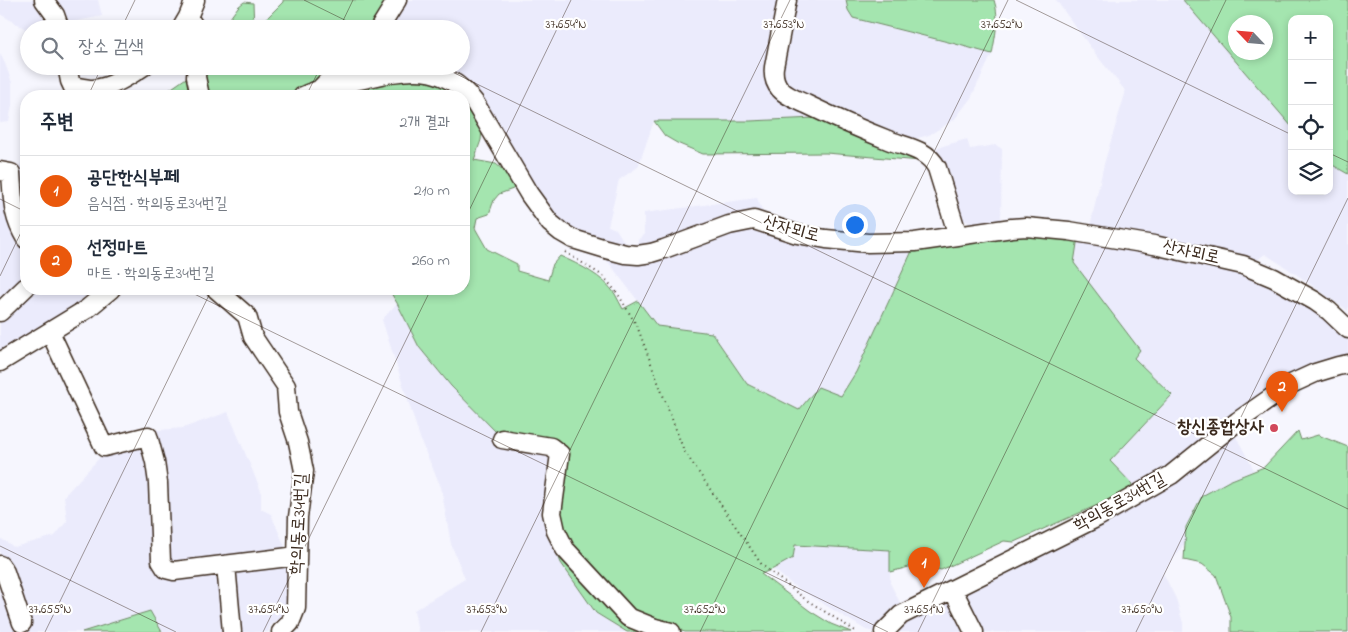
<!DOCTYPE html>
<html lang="ko">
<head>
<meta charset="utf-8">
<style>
	:root { --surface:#fff; --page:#f2f2f3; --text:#1f2937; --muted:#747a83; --line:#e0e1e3; --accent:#ea580c }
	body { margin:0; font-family:"Indie Flower","Poor Story",sans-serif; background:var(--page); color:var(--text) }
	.controls { position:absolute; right:15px; top:15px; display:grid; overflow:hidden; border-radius:10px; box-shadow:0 2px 8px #0003 }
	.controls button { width:45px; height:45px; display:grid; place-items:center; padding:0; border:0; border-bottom:1px solid var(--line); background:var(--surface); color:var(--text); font:25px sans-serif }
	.compass { position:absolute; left:1228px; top:15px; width:45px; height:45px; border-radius:50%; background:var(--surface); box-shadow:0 2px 8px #0003; rotate:296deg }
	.you { position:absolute; left:854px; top:224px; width:18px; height:18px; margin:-12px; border:4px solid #fff; border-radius:50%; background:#1a73e8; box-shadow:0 0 0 8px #1a73e833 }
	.badge { display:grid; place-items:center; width:32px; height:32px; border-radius:50%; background:var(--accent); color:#fff; font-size:16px; font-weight:700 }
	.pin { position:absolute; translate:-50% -41px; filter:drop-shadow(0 1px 2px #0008) }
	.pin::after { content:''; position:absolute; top:26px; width:18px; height:15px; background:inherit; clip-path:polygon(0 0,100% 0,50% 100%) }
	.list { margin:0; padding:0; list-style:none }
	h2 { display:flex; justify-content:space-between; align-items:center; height:65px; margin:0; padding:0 20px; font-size:21px }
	h2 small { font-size:16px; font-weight:400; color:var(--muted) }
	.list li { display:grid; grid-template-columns:32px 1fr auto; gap:15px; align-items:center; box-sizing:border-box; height:70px; padding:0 20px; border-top:1px solid var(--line) }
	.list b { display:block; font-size:19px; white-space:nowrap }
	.list p { margin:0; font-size:16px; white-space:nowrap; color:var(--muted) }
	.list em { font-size:16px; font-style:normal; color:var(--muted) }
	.icon { flex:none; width:28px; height:28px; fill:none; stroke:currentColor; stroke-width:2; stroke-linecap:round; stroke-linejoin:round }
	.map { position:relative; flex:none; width:1348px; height:632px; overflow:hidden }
	.search { position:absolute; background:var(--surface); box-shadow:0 2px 8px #0003; left:20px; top:20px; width:450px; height:55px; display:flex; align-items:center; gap:12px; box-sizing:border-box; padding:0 18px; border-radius:28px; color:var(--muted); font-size:19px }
	.panel { position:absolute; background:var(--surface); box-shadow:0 2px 8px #0003; left:20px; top:90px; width:450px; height:205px; border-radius:20px }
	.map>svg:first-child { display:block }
</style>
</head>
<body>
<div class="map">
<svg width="1348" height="632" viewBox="0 0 1348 632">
	<rect width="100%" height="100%" fill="#f6f6fe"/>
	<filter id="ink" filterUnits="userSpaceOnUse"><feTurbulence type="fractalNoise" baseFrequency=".02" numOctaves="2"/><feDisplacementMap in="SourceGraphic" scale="10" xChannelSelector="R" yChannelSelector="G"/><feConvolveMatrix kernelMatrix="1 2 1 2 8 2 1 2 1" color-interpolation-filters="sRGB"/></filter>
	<g filter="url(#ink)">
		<path fill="#ebebfc" d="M0 0H37L50 16 48 25 43 29H29V31L0 14Z
			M48 0H98L102 16 61 24Z
			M403 0H846L848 10 853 18 952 43 992 54 971 98 954 120 929 135 914 139 815 118 750 121H654L638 167 619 180 608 226 616 229 628 248 562 228 471 92 415 66H461V29H383Z
			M1056 0H1183L1292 127V191H1329V163L1348 174V311L1296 274 1265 254 1257 260H1250L1091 226V222L1104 164 1125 94 1124 89 1097 56Z
			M0 53 6 66 12 83V105L9 122 0 123Z
			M967 139 970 149 996 145 1002 149 1001 222 976 226 962 219 936 148Z
			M26 160V289H106L0 357V199L6 198 18 169 21 163Z
			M757 198 763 212H754L638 249V240L644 234V213Z
			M749 226 901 248 912 251 856 372 841 396 799 410 747 384 712 333 657 326 603 255Z
			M1078 237 1238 268 1310 305 1348 335V359H1342L1165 474 1136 489 1110 461 1172 395 1134 358 1074 263Z
			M397 303 419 347 451 386 487 421 502 439 551 447 556 547 561 563 596 613 627 632H418L414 610 465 579 451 544 441 487 422 444 382 320Z
			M228 412 261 491V509L271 514 287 552 291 566V612L271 624 268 632H162L149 612 82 632H0V538L14 547 55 536 67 521 64 496 103 454 147 431 183 428Z
			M1233 431 1254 470 1229 481 1202 496 1186 527V542L1163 573 1176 599 1183 623V632H890L900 621Z
			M795 545 890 550V583L902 607 875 632 866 630 794 586 773 569 793 558Z"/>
		<path fill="#a4e5af" stroke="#708866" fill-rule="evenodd" d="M283 0H391L369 29H256L283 2Z
			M846 0H994C1000 18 995 37 992 54L952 43 853 18 848 10Z
			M1183 0H1348V174L1329 163V19H1292V127ZM1236 22H1266V52H1236Z
			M244 2 253 3 254 29H222L238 7Z
			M195 66H336L319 84 291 96H165L166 92 189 76Z
			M392 76H428L447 83 466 98 478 119 482 129 481 140 474 160 496 164 517 182 513 189 499 194 494 200 489 214 477 218 475 228 487 249 517 264V271L548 280 553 264 560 256C580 265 603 276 615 294 618 299 620 304 623 309L638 301 657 326 712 333 747 384 799 410 818 387 841 396 856 372 912 251 910 248 1022 231 1078 237 1074 263 1140 350 1134 358 1172 395 1110 461 1132 484 1129 491 1014 542 1004 541 941 570 920 564 890 572V550L795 545 793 558 773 569 761 574 810 611 831 624 851 632H685L655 623 638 615 602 582 574 549 565 536 560 523V495L564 454 563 448 556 443 497 433 451 386 419 347 397 303 391 293 390 289H464V96H313Z
			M815 118 921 161 826 153 703 154 677 143 665 136 654 121H750Z
			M1298 431 1301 440 1318 435 1348 447V632H1231V617L1216 575 1202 564 1184 560 1186 527 1202 496 1229 481 1264 467Z
			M556 550 656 632H627L596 613 561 563Z
			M150 611 162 632H82Z"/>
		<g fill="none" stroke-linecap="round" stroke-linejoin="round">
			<g stroke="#3b2a1e" stroke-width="21">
				<path id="minor" d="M44 0 55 15 60 29
					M787 0 774 67C773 75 774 82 780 89 786 96 797 100 806 104 833 117 860 129 888 140 906 147 927 149 937 168L958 236
					M188 17 195 0
					M181 29 188 17 196 29
					M379 29 397 0
					M67 66 70 81 77 96
					M197 66 196 77 200 96
					M73 86C79 87 86 89 93 89 111 88 129 76 144 66
					M320 89 342 66
					M303 96C321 88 340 84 359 80 406 69 442 60 475 103L529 194 550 223 561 232 573 239 606 249 625 254 638 255 651 253 664 249 729 225 754 220 797 234 826 239 868 243 915 242 1012 228 1026 227 1069 231 1154 245 1243 265 1274 278 1315 301 1329 311 1348 329
					M0 171 11 173C13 199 12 216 26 239
					M216 289 247 316 253 337 286 386 288 412 298 442 304 471 298 517 296 608 290 623 281 632
					M0 312 26 287
					M50 332 104 447 148 436 155 462 158 483 161 561 166 569 174 571 297 556
					M0 362 87 309 111 289
					M502 439 551 447 560 454 552 513 556 531 565 549 628 617 655 628 671 632
					M0 565 5 572 22 623
					M226 565 232 632
					M953 590 974 632
					M884 632 901 615 1098 517 1171 475 1238 421 1291 384 1315 373 1338 366 1348 364"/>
			</g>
			<path stroke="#3b2a1e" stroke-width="2" stroke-dasharray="1 4" stroke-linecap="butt" d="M565 252 603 276 618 294 637 326 684 451 762 565 805 599 857 632"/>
			<use href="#minor" stroke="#fff" stroke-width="18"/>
		</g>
	</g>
	<path fill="none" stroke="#3b2a1e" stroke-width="1" stroke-opacity="0.45" d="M304 0 363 29M1016 0 1292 135M121 29 135 0M339 29 353 0M440 66 1348 509M88 96 102 66M306 96 321 66M1329 153 1348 162M0 199 26 212M464 221 571 0M0 276 26 222M184 289 888 632M0 546 176 632M45 632 212 289M263 632 431 289M481 632 790 0M700 632 1008 0M918 632 1226 0M1136 632 1348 198"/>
	<circle fill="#d1495b" stroke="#fff" stroke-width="2" cx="1274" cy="428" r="5"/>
	<g text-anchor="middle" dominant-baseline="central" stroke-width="4.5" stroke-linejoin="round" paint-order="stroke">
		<g font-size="18" fill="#3b2a1e" stroke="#fff">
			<text transform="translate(791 230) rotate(15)">산자뫼로</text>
			<text transform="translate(1191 253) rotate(12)">산자뫼로</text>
			<text transform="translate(1120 503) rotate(-29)">학의동로34번길</text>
			<text transform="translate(300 524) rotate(-87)">학의동로34번길</text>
		</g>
		<g font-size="18" font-weight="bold" fill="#3b2a1e" stroke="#fff" text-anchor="end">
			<text x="1264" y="428">창신종합상사</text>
		</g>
	</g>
	<g font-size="12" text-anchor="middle" fill="#3b2a1e" stroke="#fff" stroke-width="4.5" stroke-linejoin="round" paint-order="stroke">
		<text x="566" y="28">37.654°N</text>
		<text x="784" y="28">37.653°N</text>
		<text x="1002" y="28">37.652°N</text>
		<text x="50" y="613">37.655°N</text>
		<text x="269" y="613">37.654°N</text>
		<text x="487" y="613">37.653°N</text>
		<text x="705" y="613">37.652°N</text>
		<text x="924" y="613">37.651°N</text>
		<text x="1142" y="613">37.650°N</text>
	</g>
</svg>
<div class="controls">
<button>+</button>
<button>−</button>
<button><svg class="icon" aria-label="locate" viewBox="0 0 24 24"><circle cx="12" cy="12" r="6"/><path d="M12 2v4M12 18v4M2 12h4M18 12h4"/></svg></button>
<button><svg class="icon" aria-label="layers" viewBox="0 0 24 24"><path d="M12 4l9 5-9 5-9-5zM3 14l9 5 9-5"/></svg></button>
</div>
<svg class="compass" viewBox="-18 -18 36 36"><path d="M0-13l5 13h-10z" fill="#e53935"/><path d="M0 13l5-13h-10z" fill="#747a83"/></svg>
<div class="you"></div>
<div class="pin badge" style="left:924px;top:588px">1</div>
<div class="pin badge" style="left:1282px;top:412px">2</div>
<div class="search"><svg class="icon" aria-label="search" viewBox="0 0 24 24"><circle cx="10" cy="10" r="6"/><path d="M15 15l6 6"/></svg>장소 검색</div>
<section class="panel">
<h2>주변<small>2개 결과</small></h2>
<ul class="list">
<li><span class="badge">1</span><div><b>공단한식부페</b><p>음식점 · 학의동로34번길</p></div><em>210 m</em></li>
<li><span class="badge">2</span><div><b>선정마트</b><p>마트 · 학의동로34번길</p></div><em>260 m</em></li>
</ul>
</section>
</div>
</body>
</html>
